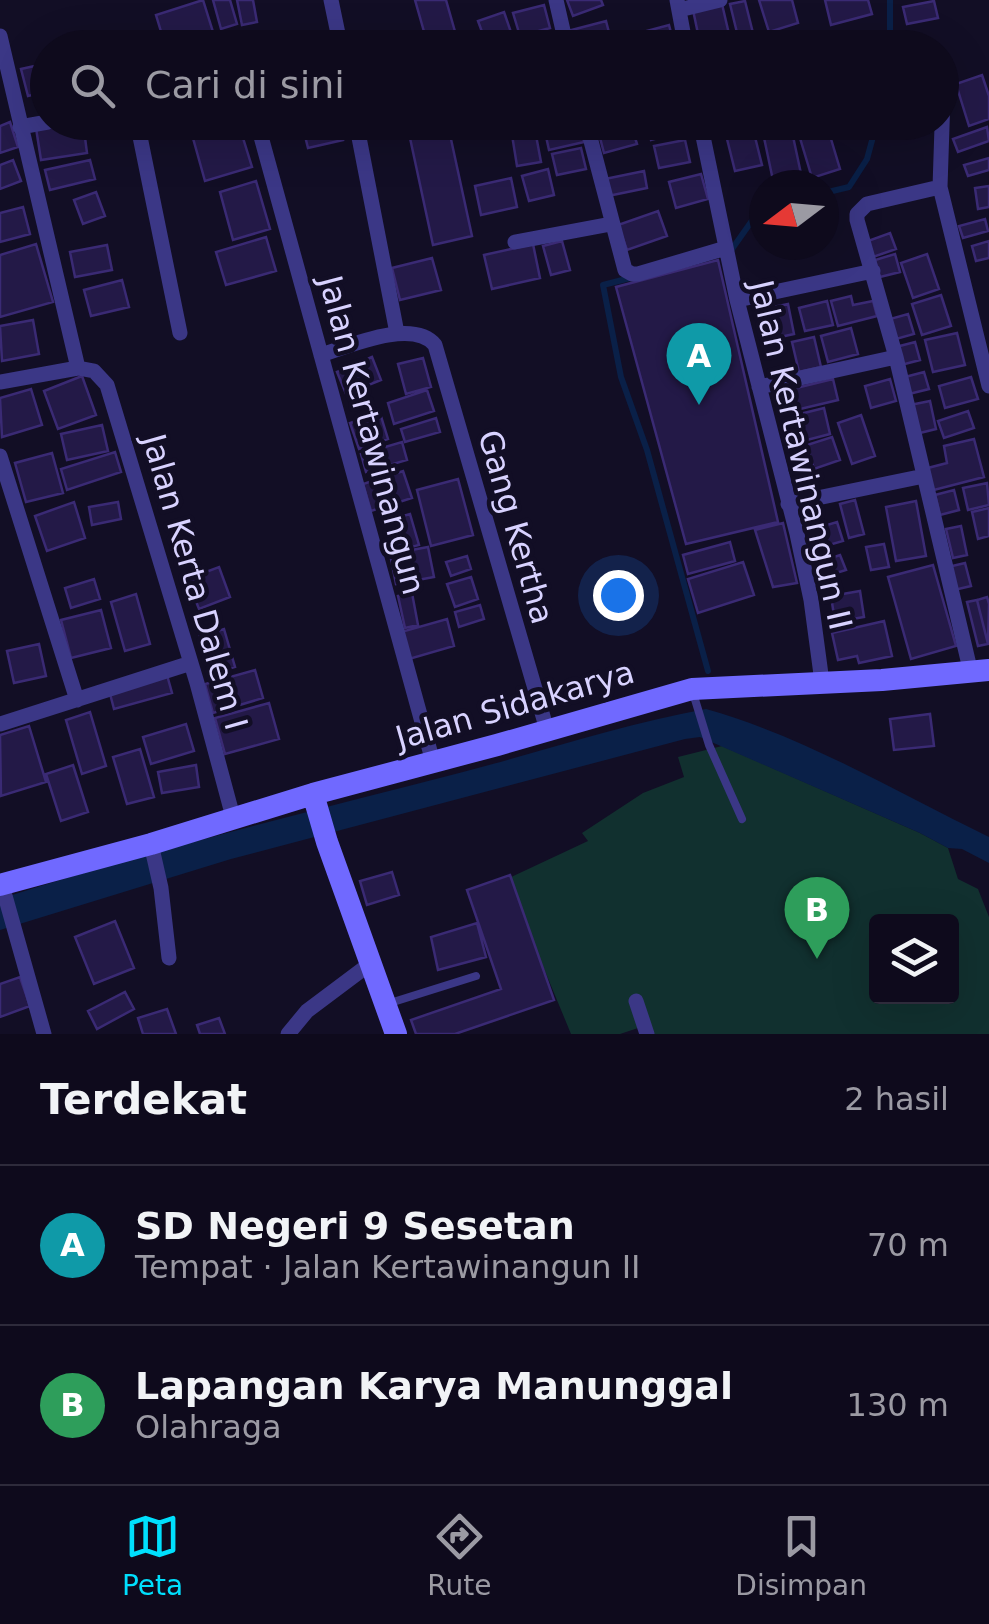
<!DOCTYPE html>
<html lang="id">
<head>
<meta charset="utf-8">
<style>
	:root { --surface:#0e0a1c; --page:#171325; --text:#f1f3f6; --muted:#9b9aa3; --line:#2e2b3b; --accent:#00dffd }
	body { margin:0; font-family:"DejaVu Sans",sans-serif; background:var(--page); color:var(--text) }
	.controls { position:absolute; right:30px; bottom:30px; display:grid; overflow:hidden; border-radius:10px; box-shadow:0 10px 40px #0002 }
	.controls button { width:90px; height:90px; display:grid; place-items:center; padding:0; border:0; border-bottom:2px solid var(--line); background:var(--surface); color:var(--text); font:50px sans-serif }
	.compass { position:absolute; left:749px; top:170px; width:90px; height:90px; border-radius:50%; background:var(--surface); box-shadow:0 10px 40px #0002; rotate:254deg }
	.you { position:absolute; left:618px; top:595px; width:35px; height:35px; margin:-25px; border:8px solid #fff; border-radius:50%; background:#1a73e8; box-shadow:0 0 0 15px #1a73e833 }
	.badge { display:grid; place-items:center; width:65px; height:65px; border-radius:50%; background:var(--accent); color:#fff; font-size:32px; font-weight:700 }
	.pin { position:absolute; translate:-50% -82px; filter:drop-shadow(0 2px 5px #0008) }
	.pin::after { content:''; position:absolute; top:52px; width:35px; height:30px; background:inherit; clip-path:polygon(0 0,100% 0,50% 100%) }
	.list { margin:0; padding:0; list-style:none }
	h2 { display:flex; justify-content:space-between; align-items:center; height:130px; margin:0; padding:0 40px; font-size:42px }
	h2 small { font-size:32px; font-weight:400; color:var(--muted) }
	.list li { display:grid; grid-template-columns:65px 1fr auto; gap:30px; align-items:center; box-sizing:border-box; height:160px; padding:0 40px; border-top:2px solid var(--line) }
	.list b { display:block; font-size:38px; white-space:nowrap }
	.list p { margin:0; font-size:32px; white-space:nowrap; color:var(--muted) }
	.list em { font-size:32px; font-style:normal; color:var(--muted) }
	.icon { flex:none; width:55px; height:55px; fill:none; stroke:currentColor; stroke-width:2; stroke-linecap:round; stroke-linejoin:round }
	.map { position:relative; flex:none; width:989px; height:1034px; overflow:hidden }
	.search { position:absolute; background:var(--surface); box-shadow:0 10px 40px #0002; left:30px; right:30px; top:30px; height:110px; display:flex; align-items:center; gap:25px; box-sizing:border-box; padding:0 35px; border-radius:55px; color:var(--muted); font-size:38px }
	.sheet { height:450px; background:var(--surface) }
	nav { display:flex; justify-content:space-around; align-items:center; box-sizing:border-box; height:140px; border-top:2px solid var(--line); background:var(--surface); font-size:28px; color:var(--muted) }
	nav a { display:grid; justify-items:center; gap:5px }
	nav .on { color:var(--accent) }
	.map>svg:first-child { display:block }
</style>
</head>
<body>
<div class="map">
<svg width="989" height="1034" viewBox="0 0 989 1034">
	<rect width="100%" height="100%" fill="#120e25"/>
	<path fill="#11302f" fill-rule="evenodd" d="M722 746 920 833 948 848 958 879 978 889 989 917V1034H654L650 1024 620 1034H571L507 879 588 841 582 833 643 793 684 777 678 757ZM876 922H952V996H876Z"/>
	<path fill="#0a2048" d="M706 709C806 737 896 792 989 837V863L962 849 948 848 920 833 700 737 685 739 231 859 0 930V899C152 850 308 812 463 772 544 751 624 724 706 709Z"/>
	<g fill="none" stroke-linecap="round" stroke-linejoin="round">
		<path stroke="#0a2048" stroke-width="6" d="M890 0V48
			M824 193 849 187 867 159 877 122
			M732 249 756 215 764 211
			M634 277 603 285 621 377 647 450 708 671"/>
	</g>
	<path fill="#231947" stroke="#3a2a74" stroke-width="2.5" d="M203 0 218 48H166L156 15Z
		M213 0H230L237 24 221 29Z
		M237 0H253L257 22 242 25Z
		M415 0H446L456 35 427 42Z
		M567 0H601L603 5 573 16Z
		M759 0H792L798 23 769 32Z
		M825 0H868L872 14 831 25Z
		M745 1 755 41 740 45 730 4Z
		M934 1 938 18 907 24 903 7Z
		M722 4 732 47 701 48 693 10Z
		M544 5 550 28 520 36 513 13Z
		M504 12 514 41 496 48H488L478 21Z
		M606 21 613 48H573L568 31Z
		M669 25 675 48H635L632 35Z
		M864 34 868 48H839L837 42Z
		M48 63V91L28 96 21 69Z
		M982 75 989 96V119L969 126 956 84Z
		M10 122 18 147 0 153V126Z
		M75 122H83L87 153 41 160 36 128Z
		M218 122H238L252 167 205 181 191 131Z
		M284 122H341L342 123 287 134Z
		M647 122H683L685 131 651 140Z
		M580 124 584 142 549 150 545 132Z
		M631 125 637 144 604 153 599 134Z
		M340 127 343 140 308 148 305 136Z
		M791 127 803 183 774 185 763 133Z
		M987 127 989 141 958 152 953 139Z
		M828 129 840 169 812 178 800 138Z
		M449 130 472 236 433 245 410 138Z
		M535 130 541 162 517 166 512 135Z
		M754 133 762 165 735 171 727 139Z
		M685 140 690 162 659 168 654 146Z
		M581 148 586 169 557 175 552 154Z
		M989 158V170L968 176 964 165Z
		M13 160 21 181 0 189V165Z
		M90 160 95 179 50 190 45 170Z
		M548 169 554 195 529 201 522 176Z
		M644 171 647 188 608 196 605 179Z
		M701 174 708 199 676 208 669 182Z
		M511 178 517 207 481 215 475 186Z
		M256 181 270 229 233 240 220 192Z
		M989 186V207L978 209 975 188Z
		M96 192 105 216 83 224 74 200Z
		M23 207 30 234 0 242V213Z
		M658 211 667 236 627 250 618 225Z
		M985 219 988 231 963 238 959 226Z
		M890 233 896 249 873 257 868 241Z
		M266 237 276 271 226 285 216 252Z
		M562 241 570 270 551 275 543 246Z
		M989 241V258L976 261 972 246Z
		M36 244 53 302 0 317V255Z
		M533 244 540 278 492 289 484 255Z
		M107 245 112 270 75 277 70 252Z
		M895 254 900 272 880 277 875 260Z
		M927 254 939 289 913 298 901 263Z
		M432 258 441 290 400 300 392 268Z
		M718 260 778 522 686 544 616 287Z
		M122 280 129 307 91 316 84 290Z
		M941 295 951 326 922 335 912 304Z
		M851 296 853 305 873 301 877 316 838 326 831 301Z
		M827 301 833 325 805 331 799 308Z
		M788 304 794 334 771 339 764 309Z
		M908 314 914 334 896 339 890 319Z
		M33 320 39 354 2 361 0 326Z
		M851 328 858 354 828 362 821 336Z
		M957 333 965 365 933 372 925 340Z
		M814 337 821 367 799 372 792 342Z
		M915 342 920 360 901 365 896 347Z
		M372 357 381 380 346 394 337 372Z
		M423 358 431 387 406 394 398 364Z
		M924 372 929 389 909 394 905 377Z
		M82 376 96 415 58 429 44 391Z
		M971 377 978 399 945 408 939 386Z
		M833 379 838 400 796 410 792 389Z
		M890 379 896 401 871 408 865 386Z
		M31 389 42 425 2 437 0 398Z
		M427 390 434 411 394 424 388 403Z
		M930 401 936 429 916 434 910 405Z
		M824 408 830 434 803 441 796 415Z
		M968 411 974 428 944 438 938 421Z
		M380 413 388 439 359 449 350 423Z
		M861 415 875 456 852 464 838 423Z
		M436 418 440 432 405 442 401 429Z
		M102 425 108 451 67 460 61 434Z
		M832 437 840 460 814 469 807 445Z
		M974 439 984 477 930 491 924 469 947 463 944 446Z
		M402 442 407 460 366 472 361 454Z
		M115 452 121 472 67 490 61 469Z
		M52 453 63 493 26 502 15 463Z
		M403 471 412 498 371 511 363 484Z
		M458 479 473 535 431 546 417 490Z
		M987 483 989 505 968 510 963 488Z
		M954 490 959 510 940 515 935 495Z
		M855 500 864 534 849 538 840 504Z
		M916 501 926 556 896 561 886 507Z
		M74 502 85 538 47 551 35 516Z
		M118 502 121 519 92 525 89 507Z
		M989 508V536L978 539 972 512Z
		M410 514 419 545 397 551 388 520Z
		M837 522 843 541 815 549 810 530Z
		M783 523 797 583 773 587 755 530Z
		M961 526 967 555 953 558 946 529Z
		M730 542 735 561 688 574 683 555Z
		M884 544 889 567 871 570 866 547Z
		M428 547 434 577 396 584 390 554Z
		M840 555 846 570 827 576 822 561Z
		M467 556 471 569 451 576 446 562Z
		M743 562 754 595 698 613 688 579Z
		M965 563 971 586 954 590 948 567Z
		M933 565 956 646 911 659 888 577Z
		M219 567 230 597 199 609 187 579Z
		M471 577 478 599 455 607 447 584Z
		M94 579 100 599 71 608 65 588Z
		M860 591 864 617 835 622 831 596Z
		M412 593 418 625 405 628 398 596Z
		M136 594 150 644 125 651 111 602Z
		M987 597 989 604 988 644 977 600Z
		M977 600 988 644 978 646 967 602Z
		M480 605 484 619 459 627 455 612Z
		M101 610 111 648 71 658 61 620Z
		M447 619 454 646 409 659 401 632Z
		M884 621 892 656 859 663 857 656 838 660 832 633Z
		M224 629 235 667 211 674 200 636Z
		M39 644 46 676 14 683 7 651Z
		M255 670 263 698 213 713 205 684Z
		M167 675 172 693 114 709 109 690Z
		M269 703 279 739 225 754 215 718Z
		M90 712 106 766 82 774 66 720Z
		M930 714 934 746 894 750 890 719Z
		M186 724 194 751 151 764 143 737Z
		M29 726 46 782 1 796 0 735Z
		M140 749 154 797 127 804 113 757Z
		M73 765 88 812 61 821 46 774Z
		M196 765 199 787 162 793 158 772Z
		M392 872 399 895 367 905 360 881Z
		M510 875 554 1000 455 1034H416L411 1020 501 989 467 890Z
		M115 921 134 968 94 984 75 937Z
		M477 923 486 957 438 970 431 937Z
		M20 977 30 1006 0 1017V984Z
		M125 992 134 1009 97 1029 88 1011Z
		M167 1009 176 1034H143L138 1018Z
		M219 1018 225 1034H200L197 1025Z"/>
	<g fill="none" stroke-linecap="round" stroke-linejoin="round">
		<path stroke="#3b3786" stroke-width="8" d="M693 693 709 745 742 819
			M390 1003 476 976"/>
		<path stroke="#3b3786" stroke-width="15" d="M331 0 341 48
			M556 0 567 48
			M677 0 686 48
			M679 10 720 0
			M0 36 78 368
			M944 66 940 187 989 386
			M137 122 180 333
			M257 122 433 762
			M356 122 397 333
			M586 122 625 270 632 274H638L726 248
			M700 122 737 300 797 534 811 600 822 682
			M20 127 48 122
			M702 133 748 122
			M940 187 867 204 857 214V220L896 357 971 673
			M515 242 611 224
			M737 300 873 271
			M321 355C349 346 413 318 435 345L547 730
			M0 382 78 368 94 371 107 385 197 683 233 817
			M759 387 896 357
			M0 456 77 700
			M788 504 924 476
			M0 724 191 663
			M151 844 161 888 169 958
			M2 885 44 1034
			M636 1001 647 1034
			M288 1034 307 1011 371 963"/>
		<path stroke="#7069ff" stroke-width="22" d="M313 794 327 842 396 1034
			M0 885 151 844 313 794 497 745 692 689 882 680 989 670"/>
	</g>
	<g text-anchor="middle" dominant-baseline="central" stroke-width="9" stroke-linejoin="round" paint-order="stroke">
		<g font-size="32" fill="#d8d2ff" stroke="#120e25">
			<text transform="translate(372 435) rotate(75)">Jalan Kertawinangun</text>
			<text transform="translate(801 455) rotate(77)">Jalan Kertawinangun II</text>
			<text transform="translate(516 527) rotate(74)">Gang Kertha</text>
			<text transform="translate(195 582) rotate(74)">Jalan Kerta Dalem I</text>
			<text transform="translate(515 705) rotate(-16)">Jalan Sidakarya</text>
		</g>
	</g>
</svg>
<div class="controls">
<button><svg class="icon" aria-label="layers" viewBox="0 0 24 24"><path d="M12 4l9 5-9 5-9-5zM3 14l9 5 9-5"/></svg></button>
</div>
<svg class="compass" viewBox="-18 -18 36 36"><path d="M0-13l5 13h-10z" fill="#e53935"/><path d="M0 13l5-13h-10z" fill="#9b9aa3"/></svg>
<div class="you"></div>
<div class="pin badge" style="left:699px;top:405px;background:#0f9aa8">A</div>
<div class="pin badge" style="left:817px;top:959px;background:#2e9e5b">B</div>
<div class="search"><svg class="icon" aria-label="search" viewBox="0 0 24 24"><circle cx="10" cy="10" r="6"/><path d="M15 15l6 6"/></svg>Cari di sini</div>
</div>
<section class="sheet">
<h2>Terdekat<small>2 hasil</small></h2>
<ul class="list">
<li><span class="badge" style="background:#0f9aa8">A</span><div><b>SD Negeri 9 Sesetan</b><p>Tempat · Jalan Kertawinangun II</p></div><em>70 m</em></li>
<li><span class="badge" style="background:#2e9e5b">B</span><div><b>Lapangan Karya Manunggal</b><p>Olahraga</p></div><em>130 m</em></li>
</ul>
</section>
<nav>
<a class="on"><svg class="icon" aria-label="map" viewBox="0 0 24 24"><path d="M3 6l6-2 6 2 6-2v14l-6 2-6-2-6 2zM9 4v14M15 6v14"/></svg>Peta</a>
<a><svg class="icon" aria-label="directions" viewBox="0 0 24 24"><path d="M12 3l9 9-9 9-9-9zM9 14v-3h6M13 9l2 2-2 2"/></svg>Rute</a>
<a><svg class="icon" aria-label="saved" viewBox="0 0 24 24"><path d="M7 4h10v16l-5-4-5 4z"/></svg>Disimpan</a>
</nav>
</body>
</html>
